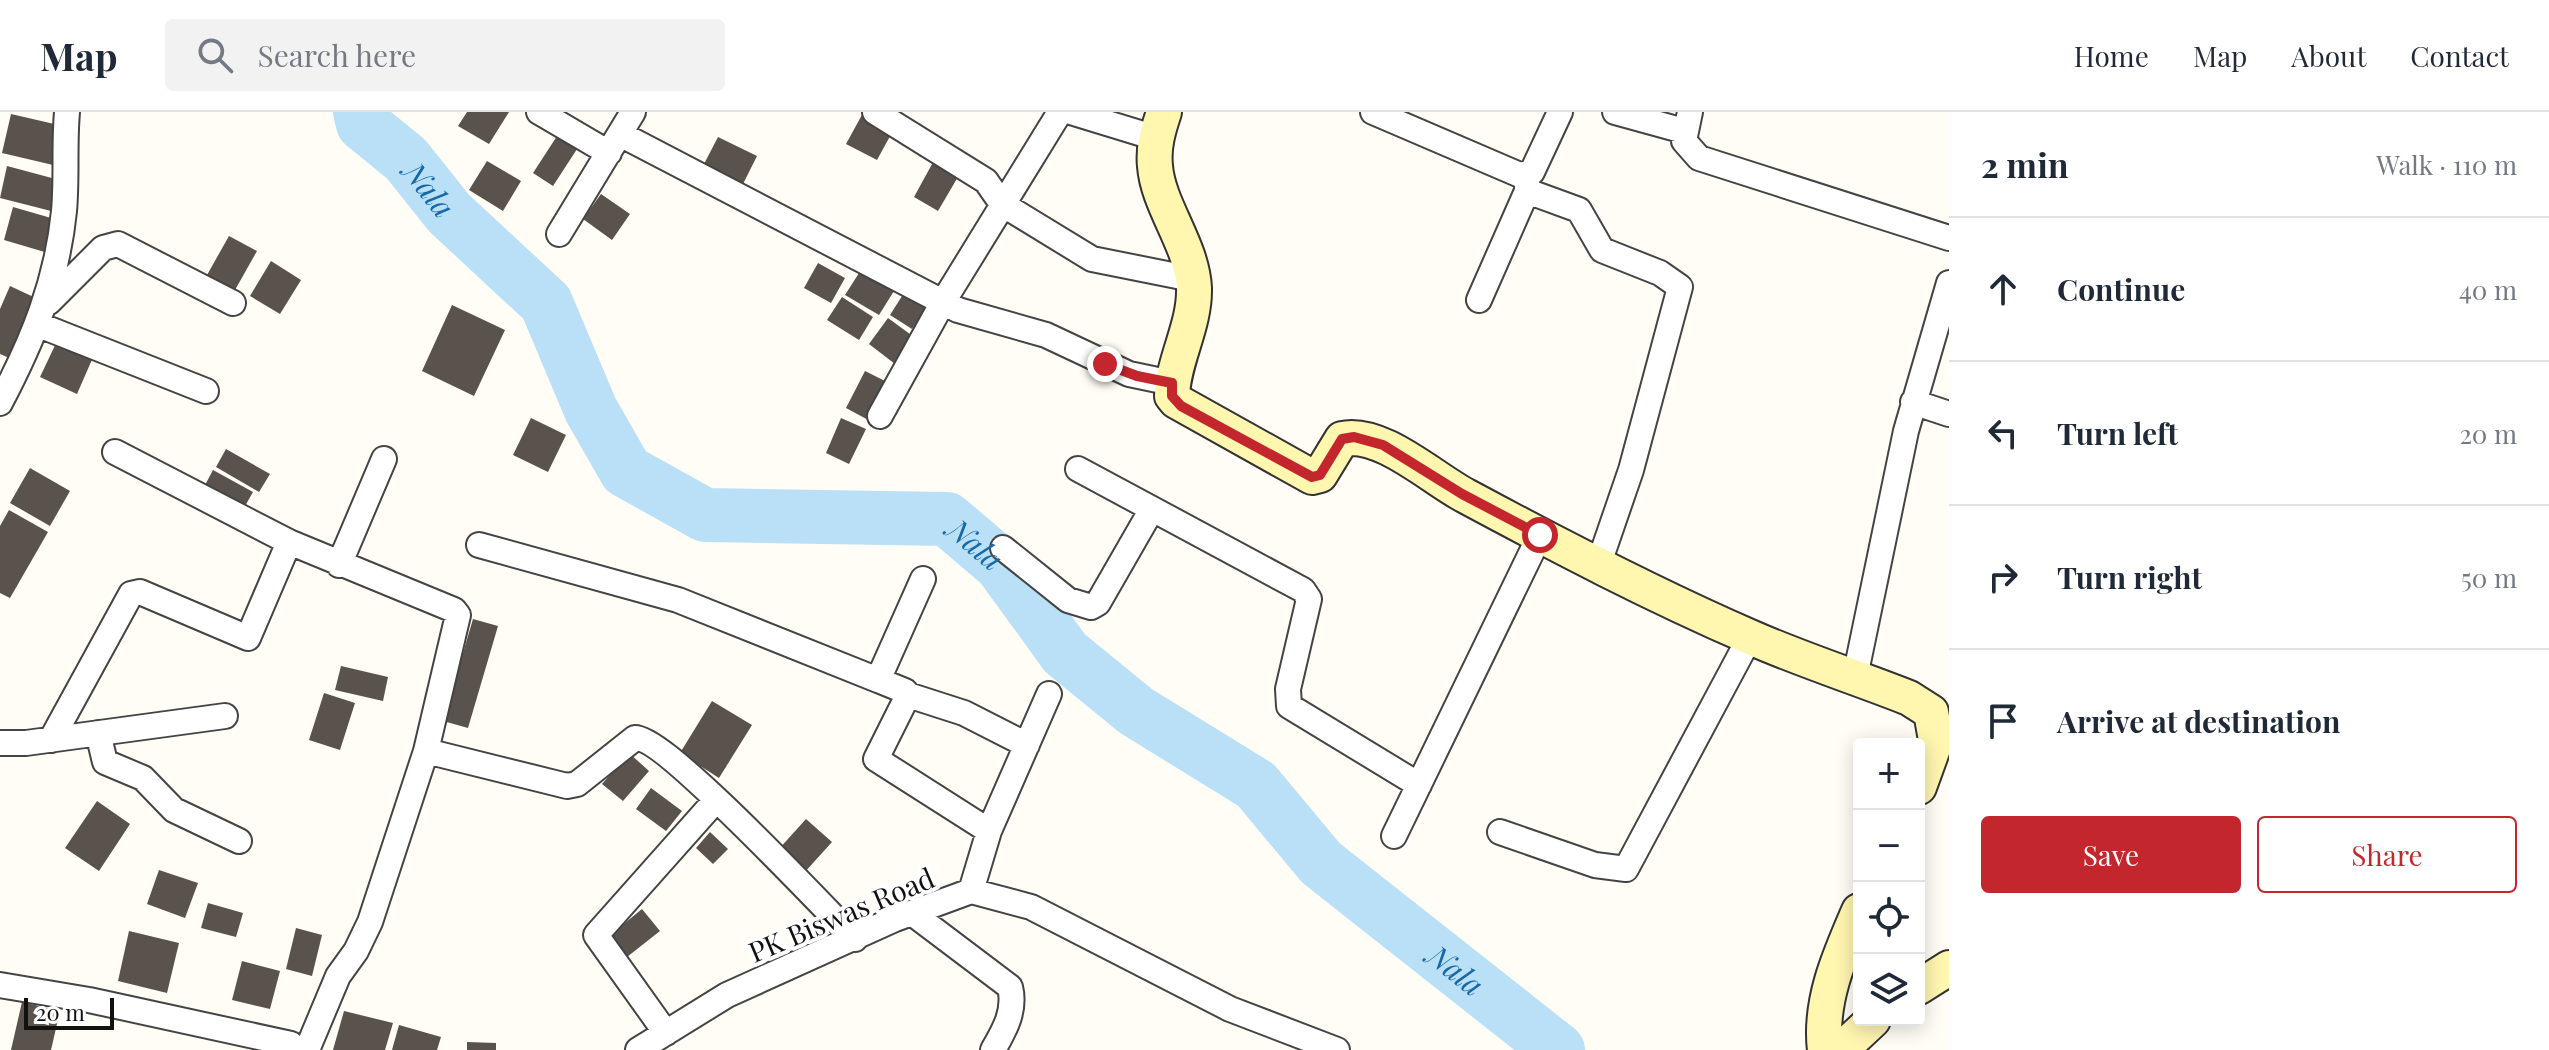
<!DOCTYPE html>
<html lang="en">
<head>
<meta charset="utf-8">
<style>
	:root { --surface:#fff; --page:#f2f2f3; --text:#1f2937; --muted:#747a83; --line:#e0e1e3; --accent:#c4262e }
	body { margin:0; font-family:"Playfair Display",serif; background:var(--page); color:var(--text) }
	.controls { position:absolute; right:24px; bottom:24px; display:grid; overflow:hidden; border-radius:8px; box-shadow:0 4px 20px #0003 }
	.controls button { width:72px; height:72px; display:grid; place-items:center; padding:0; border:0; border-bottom:2px solid var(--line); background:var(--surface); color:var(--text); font:40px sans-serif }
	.scale { position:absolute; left:24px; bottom:20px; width:90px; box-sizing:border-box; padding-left:8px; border:4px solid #111; border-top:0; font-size:22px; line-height:28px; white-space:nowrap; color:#111; -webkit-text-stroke:6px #fff; paint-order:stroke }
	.stop { position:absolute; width:24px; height:24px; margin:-18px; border:6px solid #c4262e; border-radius:50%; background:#fff }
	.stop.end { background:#c4262e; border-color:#fff; box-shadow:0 2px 8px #0008 }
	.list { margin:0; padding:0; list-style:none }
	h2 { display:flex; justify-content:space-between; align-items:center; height:104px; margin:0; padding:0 32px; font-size:34px }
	h2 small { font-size:26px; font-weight:400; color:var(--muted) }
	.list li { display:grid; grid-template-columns:52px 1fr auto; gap:24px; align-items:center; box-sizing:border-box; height:144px; padding:0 32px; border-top:2px solid var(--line) }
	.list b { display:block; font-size:30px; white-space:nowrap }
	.list em { font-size:26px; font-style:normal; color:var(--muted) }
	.actions { display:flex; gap:16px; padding:24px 32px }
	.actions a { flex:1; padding:18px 0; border:2px solid var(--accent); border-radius:8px; text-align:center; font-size:28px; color:var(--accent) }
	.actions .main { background:var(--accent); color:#fff }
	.icon { flex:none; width:44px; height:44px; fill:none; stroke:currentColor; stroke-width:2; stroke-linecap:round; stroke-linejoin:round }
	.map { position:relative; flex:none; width:1949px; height:938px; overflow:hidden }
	header { display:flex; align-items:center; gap:48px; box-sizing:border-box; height:112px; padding:0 40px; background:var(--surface); border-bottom:2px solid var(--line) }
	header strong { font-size:38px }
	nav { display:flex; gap:44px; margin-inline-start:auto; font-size:28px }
	.search { width:560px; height:72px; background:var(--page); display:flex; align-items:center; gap:20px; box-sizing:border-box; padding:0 28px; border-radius:8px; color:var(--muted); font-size:30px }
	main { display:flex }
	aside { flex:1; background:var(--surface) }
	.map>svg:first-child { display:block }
</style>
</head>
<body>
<header>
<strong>Map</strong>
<div class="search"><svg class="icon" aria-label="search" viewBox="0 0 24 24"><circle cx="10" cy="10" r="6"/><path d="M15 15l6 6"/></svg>Search here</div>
<nav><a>Home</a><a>Map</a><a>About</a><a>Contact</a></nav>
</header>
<main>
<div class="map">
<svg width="1949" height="938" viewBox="0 0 1949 938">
	<rect width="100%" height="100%" fill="#fffdf5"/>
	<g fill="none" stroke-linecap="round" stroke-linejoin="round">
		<path stroke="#b9e0f7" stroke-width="54" id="s1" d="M360 0 363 12 406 47 449 101 546 191 591 298 626 359 705 403 947 407 1001 453 1065 541 1136 599 1256 673 1321 751 1558 938"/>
	</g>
	<path fill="#5a524d" d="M467 0H509L489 32 458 14Z
		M863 1 894 17 877 48 846 32Z
		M11 2 63 14 53 53 2 41Z
		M559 21 579 34 553 74 533 61Z
		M718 25 757 44 743 72 704 52Z
		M937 43 962 58 938 99 914 85Z
		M487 49 521 69 503 99 469 78Z
		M7 54 63 69 55 100 0 86Z
		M601 82 630 102 612 128 583 107Z
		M13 95 58 108 48 141 4 128Z
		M229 124 257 139 235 178 207 163Z
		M271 149 301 168 280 202 250 184Z
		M866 150 899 171 879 203 845 183Z
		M818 151 845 166 831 191 804 176Z
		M909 173 932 187 912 217 890 203Z
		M10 174 40 188 14 248 0 242V197Z
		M842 185 873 205 859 228 827 208Z
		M452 193 505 218 474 284 422 259Z
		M888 206 914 225 895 252 869 232Z
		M58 227 94 243 77 282 40 265Z
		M865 259 891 272 872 310 846 296Z
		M531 306 566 323 548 360 513 343Z
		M841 306 866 317 849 352 826 341Z
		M226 337 270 362 259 380 216 355Z
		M30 356 70 379 50 414 10 391Z
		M213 358 253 380 244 396 204 375Z
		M9 398 48 420 10 486 0 481V414Z
		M473 507 498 514 468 616 443 609Z
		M341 554 388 565 383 589 335 578Z
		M324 581 355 591 340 638 309 628Z
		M712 589 752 613 719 666 680 641Z
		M629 641 649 659 623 689 602 672Z
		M651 676 682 699 666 719 636 697Z
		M97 689 130 712 99 759 65 736Z
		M806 707 832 730 804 761 778 738Z
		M710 720 728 737 713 752 696 736Z
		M159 758 198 771 185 806 147 792Z
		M208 791 243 801 236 825 201 816Z
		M642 797 660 819 627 845 609 824Z
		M296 816 322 823 312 864 286 857Z
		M129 819 179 831 167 881 118 869Z
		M242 849 280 859 270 897 232 888Z
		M22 890 60 899 51 938H11Z
		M344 899 393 911 385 938H333Z
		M399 913 441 925 437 938H392Z
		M467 930 496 931V938H467Z"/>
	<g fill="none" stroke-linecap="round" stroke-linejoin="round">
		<g stroke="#444" stroke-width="28">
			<path id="street" d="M539 0 609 41
				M875 0 986 69 1002 92 1092 147 1192 167
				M1071 0 1156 26
				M1373 0 1520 63 1532 60 1560 0
				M1615 0 1684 19
				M1690 0 1684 29 1699 46 1949 126
				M620 22 958 198 1046 223 1129 262 1172 271
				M1527 79 1579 98 1602 138 1660 161 1680 175 1631 358 1598 454
				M559 122 633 0
				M1479 188 1527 79V65
				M49 190 103 136 118 132 233 191
				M39 213 206 279
				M1913 290 1949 302
				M0 291C33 228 57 170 64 99 67 66 64 33 67 0
				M880 304 943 190 1060 0
				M115 340 289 430 454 498 458 503 426 639 370 810 356 839 338 864 307 938
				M1078 357 1303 478 1309 487 1288 577 1289 594 1419 673
				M479 433 678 488 878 568
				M1003 436 1068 488 1091 495 1098 491 1152 397
				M339 453 384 347
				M923 467 878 568 905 579 908 583 876 647 989 719
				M1855 565 1906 319 1949 171
				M908 583 964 601 1027 633
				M98 621 105 650 143 666 174 698 239 729
				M51 628 131 482 140 480 248 526 289 430
				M0 631H26L225 604
				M426 639 567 674 577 672 635 626C665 625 824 796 855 827
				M1500 720 1595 753 1626 757 1750 525
				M1394 724 1540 423
				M971 779 989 719 1049 582
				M912 801 1010 875C1016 899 1004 919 993 938
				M0 873 89 888 291 932 296 938
				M666 921 596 823 716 688
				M638 938 727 883 895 807 971 779 1031 795 1230 897 1337 938"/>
		</g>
		<g stroke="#333" stroke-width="38">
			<path id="secondary" d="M1164 0C1158 18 1153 35 1155 54 1158 94 1192 133 1194 176 1195 214 1173 248 1172 284L1176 289 1312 365 1320 363 1342 327C1381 318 1433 367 1466 384 1559 434 1653 483 1750 525 1802 548 1856 565 1909 586L1931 600 1936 628 1919 675
				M1919 875 1949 856
				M1825 938C1819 889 1840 843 1859 799
				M1841 938 1873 908"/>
		</g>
		<use href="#street" stroke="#fff" stroke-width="24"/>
		<use href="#secondary" stroke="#fff6b0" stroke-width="34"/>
	</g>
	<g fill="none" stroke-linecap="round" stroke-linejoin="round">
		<path stroke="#c4262e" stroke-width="10" d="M1105 252 1137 264 1172 271V284L1181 294 1312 365 1320 363 1342 327 1354 325 1383 333 1462 382 1540 423"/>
	</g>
	<g text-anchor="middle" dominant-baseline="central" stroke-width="8" stroke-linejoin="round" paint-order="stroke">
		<g font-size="28" fill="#111" stroke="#fff">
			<text transform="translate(841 802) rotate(-23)">PK Biswas Road</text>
		</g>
		<g font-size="30" font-style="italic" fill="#1768a6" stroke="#fff">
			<text stroke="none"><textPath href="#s1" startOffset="106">Nala</textPath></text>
			<text stroke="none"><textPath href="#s1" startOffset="826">Nala</textPath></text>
			<text stroke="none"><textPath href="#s1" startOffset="1474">Nala</textPath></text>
		</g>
	</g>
</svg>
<div class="controls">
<button>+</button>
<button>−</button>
<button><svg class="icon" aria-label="locate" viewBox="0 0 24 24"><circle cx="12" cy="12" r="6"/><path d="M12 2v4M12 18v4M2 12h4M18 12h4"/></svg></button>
<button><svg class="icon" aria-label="layers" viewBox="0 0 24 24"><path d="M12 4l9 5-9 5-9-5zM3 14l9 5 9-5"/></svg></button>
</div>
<div class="scale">20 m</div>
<div class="stop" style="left:1540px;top:423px"></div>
<div class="stop end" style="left:1105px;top:252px"></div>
</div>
<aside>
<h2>2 min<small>Walk · 110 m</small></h2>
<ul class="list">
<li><svg class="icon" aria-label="ahead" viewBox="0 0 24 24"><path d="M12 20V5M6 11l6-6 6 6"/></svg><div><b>Continue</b></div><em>40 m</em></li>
<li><svg class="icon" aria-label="left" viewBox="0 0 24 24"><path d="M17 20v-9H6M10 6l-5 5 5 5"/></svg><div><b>Turn left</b></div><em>20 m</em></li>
<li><svg class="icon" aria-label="right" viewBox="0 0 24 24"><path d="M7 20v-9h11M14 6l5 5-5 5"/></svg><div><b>Turn right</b></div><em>50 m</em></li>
<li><svg class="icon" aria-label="arrive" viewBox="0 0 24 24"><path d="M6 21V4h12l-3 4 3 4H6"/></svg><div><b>Arrive at destination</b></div></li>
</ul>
<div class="actions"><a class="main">Save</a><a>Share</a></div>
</aside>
</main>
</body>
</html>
